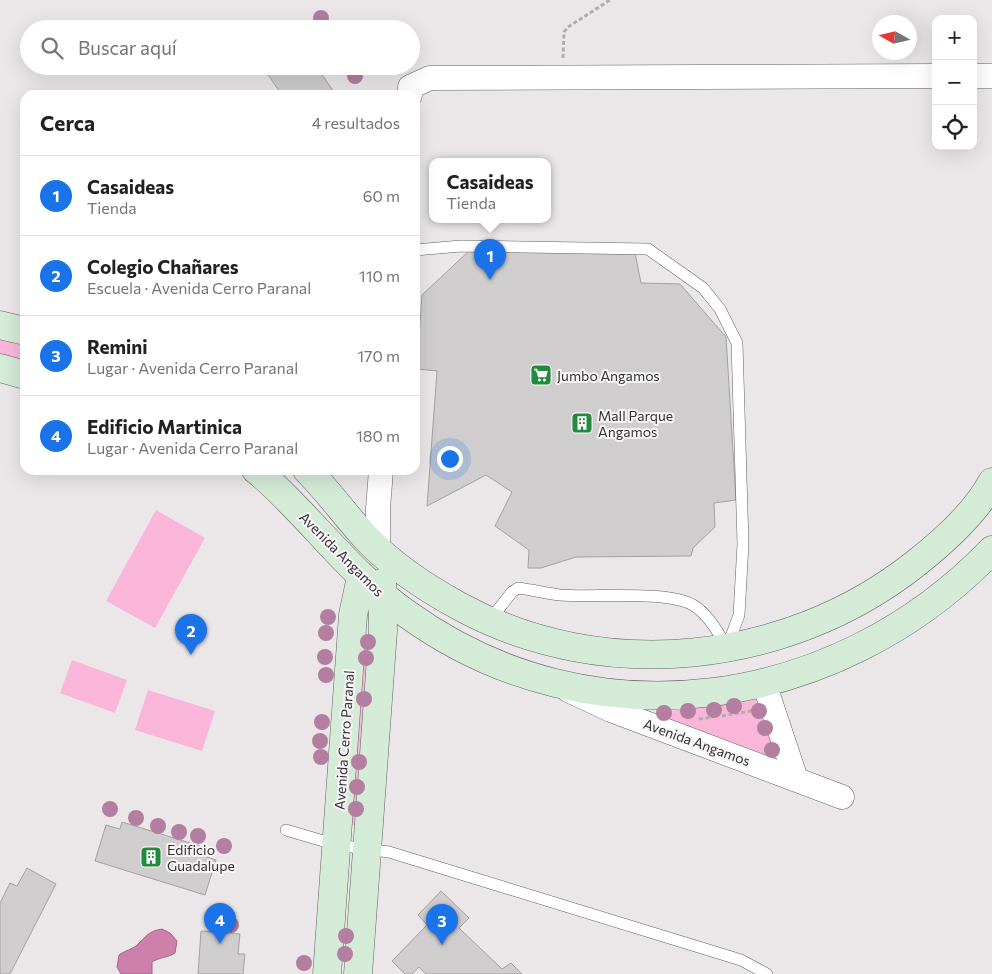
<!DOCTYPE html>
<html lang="es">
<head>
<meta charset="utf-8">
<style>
	:root { --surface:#fff; --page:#f6f6f6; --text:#202124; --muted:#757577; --line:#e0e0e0; --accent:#1a73e8 }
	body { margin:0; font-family:Commissioner,sans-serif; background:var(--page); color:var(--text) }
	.controls { position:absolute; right:15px; top:15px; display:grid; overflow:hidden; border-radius:10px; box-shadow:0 5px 20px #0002 }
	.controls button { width:45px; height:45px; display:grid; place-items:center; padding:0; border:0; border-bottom:1px solid var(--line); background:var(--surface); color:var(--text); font:25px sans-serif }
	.compass { position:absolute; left:872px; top:15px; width:45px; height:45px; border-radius:50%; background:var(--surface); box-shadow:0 5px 20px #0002; rotate:278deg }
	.you { position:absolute; left:449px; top:458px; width:18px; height:18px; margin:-12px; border:4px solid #fff; border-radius:50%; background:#1a73e8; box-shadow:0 0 0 8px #1a73e833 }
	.badge { display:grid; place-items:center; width:32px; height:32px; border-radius:50%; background:var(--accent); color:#fff; font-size:16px; font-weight:700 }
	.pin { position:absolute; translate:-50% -41px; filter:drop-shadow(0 1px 2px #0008) }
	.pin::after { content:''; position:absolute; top:26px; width:18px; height:15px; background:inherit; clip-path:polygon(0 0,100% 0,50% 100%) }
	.popup { position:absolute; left:429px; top:158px; width:122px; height:65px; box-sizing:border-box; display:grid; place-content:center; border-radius:10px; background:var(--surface); filter:drop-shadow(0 1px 4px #0005); font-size:16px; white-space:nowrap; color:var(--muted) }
	.popup b { font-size:19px; color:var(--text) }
	.popup::after { content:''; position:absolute; left:50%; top:100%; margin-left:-10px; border:10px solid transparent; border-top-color:var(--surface) }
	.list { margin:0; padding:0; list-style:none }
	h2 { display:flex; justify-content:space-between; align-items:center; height:65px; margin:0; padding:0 20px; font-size:21px }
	h2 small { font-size:16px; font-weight:400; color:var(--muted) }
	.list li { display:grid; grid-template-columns:32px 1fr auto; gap:15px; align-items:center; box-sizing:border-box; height:80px; padding:0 20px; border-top:1px solid var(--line) }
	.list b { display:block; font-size:19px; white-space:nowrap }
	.list p { margin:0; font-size:16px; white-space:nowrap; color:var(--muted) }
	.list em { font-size:16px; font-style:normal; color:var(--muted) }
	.icon { flex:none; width:28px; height:28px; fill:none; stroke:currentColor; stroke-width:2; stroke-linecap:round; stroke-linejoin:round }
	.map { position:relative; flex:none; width:992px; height:974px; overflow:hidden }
	.search { position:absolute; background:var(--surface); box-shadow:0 5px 20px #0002; left:20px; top:20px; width:400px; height:55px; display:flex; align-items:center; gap:12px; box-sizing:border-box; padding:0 18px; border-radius:28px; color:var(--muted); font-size:19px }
	.panel { position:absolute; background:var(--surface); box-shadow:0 5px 20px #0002; left:20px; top:90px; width:400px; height:385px; border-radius:15px }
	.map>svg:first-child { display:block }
</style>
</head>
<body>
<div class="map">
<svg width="992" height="974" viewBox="0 0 992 974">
	<rect width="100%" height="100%" fill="#ebe7e9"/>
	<path fill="#fab6d9" d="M0 340 25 346V368L0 362Z
		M156 510 205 538 155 628 106 601Z
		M365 636 374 641 359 825H351Z
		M72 660 127 680 115 713 60 693Z
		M148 690 215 711 202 751 135 730Z
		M761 699 775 754 772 763 653 717 655 713Z"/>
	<path fill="#cf80aa" stroke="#a06986" d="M162 929 170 933 177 941 175 953C167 958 160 957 152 962V974H121L117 967 119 955C124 951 133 949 137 945 146 937 148 931 162 929Z"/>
	<path fill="#d0cdce" stroke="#a4a0a2" d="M262 66H316L336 95H282Z
		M471 249 635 253 641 283 680 284 726 337 736 500 714 503 715 527 693 548 691 556 576 557 541 568H528L529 550 495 526 512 492 486 475 427 506 437 371 417 369 422 295Z
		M122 822 200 846 197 854 216 860 205 895 95 861 106 825 120 829Z
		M27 868 56 884 10 974H0V903L10 883 17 886Z
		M441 891 469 918 459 928 502 969 511 963 522 974H426L419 967 412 974H405L392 961 427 925 418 915Z
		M201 931 240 934 238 954H245L243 974H198Z"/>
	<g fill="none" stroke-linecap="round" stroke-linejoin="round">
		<g stroke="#636061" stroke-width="12">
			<path id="service" d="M415 250 461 246 648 249 703 288 720 309 737 343 743 544 739 615 728 645
				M490 620 512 592 518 588C532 590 546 593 560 595 593 598 666 590 693 605 708 614 719 633 726 647
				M286 830 337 845 389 852 741 960 767 974"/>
		</g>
		<g stroke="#636061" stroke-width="25">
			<path id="minor" d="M973 76H992
				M410 95V87L430 78 936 76
				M378 549V509L381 470
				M764 683 796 779
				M568 690 611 710 842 797"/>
		</g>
		<g stroke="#636061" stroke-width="29">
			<path id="secondary" d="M0 325 25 331
				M0 368 25 375
				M256 470C273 483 287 499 302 514 336 550 367 586 407 614 593 748 838 710 992 550
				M307 470C328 491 345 515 365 537 391 565 426 588 459 606 603 685 787 665 915 564 943 542 975 514 992 482
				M327 974 353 615 361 577
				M358 974 383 631 382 583"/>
		</g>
		<path stroke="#b0adae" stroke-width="3" stroke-dasharray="4 2.5" stroke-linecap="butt" d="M563 58 564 32 568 27 610 0
			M722 716 751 711V713
			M699 719 713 717"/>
		<use href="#service" stroke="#fff" stroke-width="11"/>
		<use href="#minor" stroke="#fff" stroke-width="24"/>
		<use href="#secondary" stroke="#d4ebd8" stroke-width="28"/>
	</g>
	<g fill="#b37e9f">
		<circle cx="321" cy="18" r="8"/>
		<circle cx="355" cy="76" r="8"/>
		<circle cx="328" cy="617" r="8"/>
		<circle cx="326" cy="633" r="8"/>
		<circle cx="368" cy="642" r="8"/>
		<circle cx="325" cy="657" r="8"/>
		<circle cx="366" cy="658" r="8"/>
		<circle cx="326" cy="675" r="8"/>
		<circle cx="364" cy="699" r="8"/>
		<circle cx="734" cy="706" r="8"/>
		<circle cx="714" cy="710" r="8"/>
		<circle cx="688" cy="711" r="8"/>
		<circle cx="759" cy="711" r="8"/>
		<circle cx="664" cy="713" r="8"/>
		<circle cx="322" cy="722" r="8"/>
		<circle cx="765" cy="728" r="8"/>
		<circle cx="320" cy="741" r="8"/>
		<circle cx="772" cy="750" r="8"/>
		<circle cx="321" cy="757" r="8"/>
		<circle cx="359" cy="762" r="8"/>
		<circle cx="357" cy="787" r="8"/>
		<circle cx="110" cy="809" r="8"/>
		<circle cx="356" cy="809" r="8"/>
		<circle cx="136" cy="818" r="8"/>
		<circle cx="158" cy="826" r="8"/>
		<circle cx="179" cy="832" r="8"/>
		<circle cx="198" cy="836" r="8"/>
		<circle cx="224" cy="846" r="8"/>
		<circle cx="231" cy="925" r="8"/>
		<circle cx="346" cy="936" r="8"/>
		<circle cx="345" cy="954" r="8"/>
		<circle cx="304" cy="963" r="8"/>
	</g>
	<defs>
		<g id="supermarket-square" transform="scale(1.125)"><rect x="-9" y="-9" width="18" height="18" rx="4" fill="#23893f" stroke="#f9f5f7"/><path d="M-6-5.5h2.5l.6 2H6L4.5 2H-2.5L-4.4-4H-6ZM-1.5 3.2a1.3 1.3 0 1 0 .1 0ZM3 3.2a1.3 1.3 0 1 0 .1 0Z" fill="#fff"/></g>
		<g id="building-square" transform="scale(1.125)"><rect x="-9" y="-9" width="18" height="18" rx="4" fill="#23893f" stroke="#f9f5f7"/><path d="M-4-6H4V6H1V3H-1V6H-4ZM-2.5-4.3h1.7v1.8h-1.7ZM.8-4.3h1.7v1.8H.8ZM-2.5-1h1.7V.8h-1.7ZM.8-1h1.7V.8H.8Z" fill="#fff"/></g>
	</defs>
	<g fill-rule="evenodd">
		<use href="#supermarket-square" x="541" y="375"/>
		<use href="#building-square" x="582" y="423"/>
		<use href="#building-square" x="151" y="857"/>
	</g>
	<g text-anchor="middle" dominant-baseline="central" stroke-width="4" stroke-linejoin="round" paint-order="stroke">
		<g font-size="14" fill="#333232" stroke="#f9f5f7" text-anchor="start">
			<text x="557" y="375">Jumbo Angamos</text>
			<text x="598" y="415">Mall Parque<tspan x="598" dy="16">Angamos</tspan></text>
			<text x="167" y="849">Edificio<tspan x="167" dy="16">Guadalupe</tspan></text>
		</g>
		<g font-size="14" fill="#333232" stroke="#f9f5f7">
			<text transform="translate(342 554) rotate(45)">Avenida Angamos</text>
			<text transform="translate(344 740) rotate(-86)">Avenida Cerro Paranal</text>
			<text transform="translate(697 742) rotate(20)">Avenida Angamos</text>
		</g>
	</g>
</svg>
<div class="controls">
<button>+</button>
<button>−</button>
<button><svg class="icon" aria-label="locate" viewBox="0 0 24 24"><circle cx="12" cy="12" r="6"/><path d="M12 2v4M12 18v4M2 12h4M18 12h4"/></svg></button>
</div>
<svg class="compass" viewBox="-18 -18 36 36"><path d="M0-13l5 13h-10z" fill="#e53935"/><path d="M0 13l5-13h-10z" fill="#757577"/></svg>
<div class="you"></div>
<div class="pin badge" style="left:490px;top:280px">1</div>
<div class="popup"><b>Casaideas</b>Tienda</div>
<div class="pin badge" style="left:191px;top:655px">2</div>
<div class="pin badge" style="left:442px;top:945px">3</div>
<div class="pin badge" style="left:220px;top:944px">4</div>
<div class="search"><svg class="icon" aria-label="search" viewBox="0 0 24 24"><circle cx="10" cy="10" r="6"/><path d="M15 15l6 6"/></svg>Buscar aquí</div>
<section class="panel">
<h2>Cerca<small>4 resultados</small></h2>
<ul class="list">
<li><span class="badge">1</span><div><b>Casaideas</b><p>Tienda</p></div><em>60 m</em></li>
<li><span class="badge">2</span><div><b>Colegio Chañares</b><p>Escuela · Avenida Cerro Paranal</p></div><em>110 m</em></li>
<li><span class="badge">3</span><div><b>Remini</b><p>Lugar · Avenida Cerro Paranal</p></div><em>170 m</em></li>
<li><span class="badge">4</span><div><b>Edificio Martinica</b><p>Lugar · Avenida Cerro Paranal</p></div><em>180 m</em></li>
</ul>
</section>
</div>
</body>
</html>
